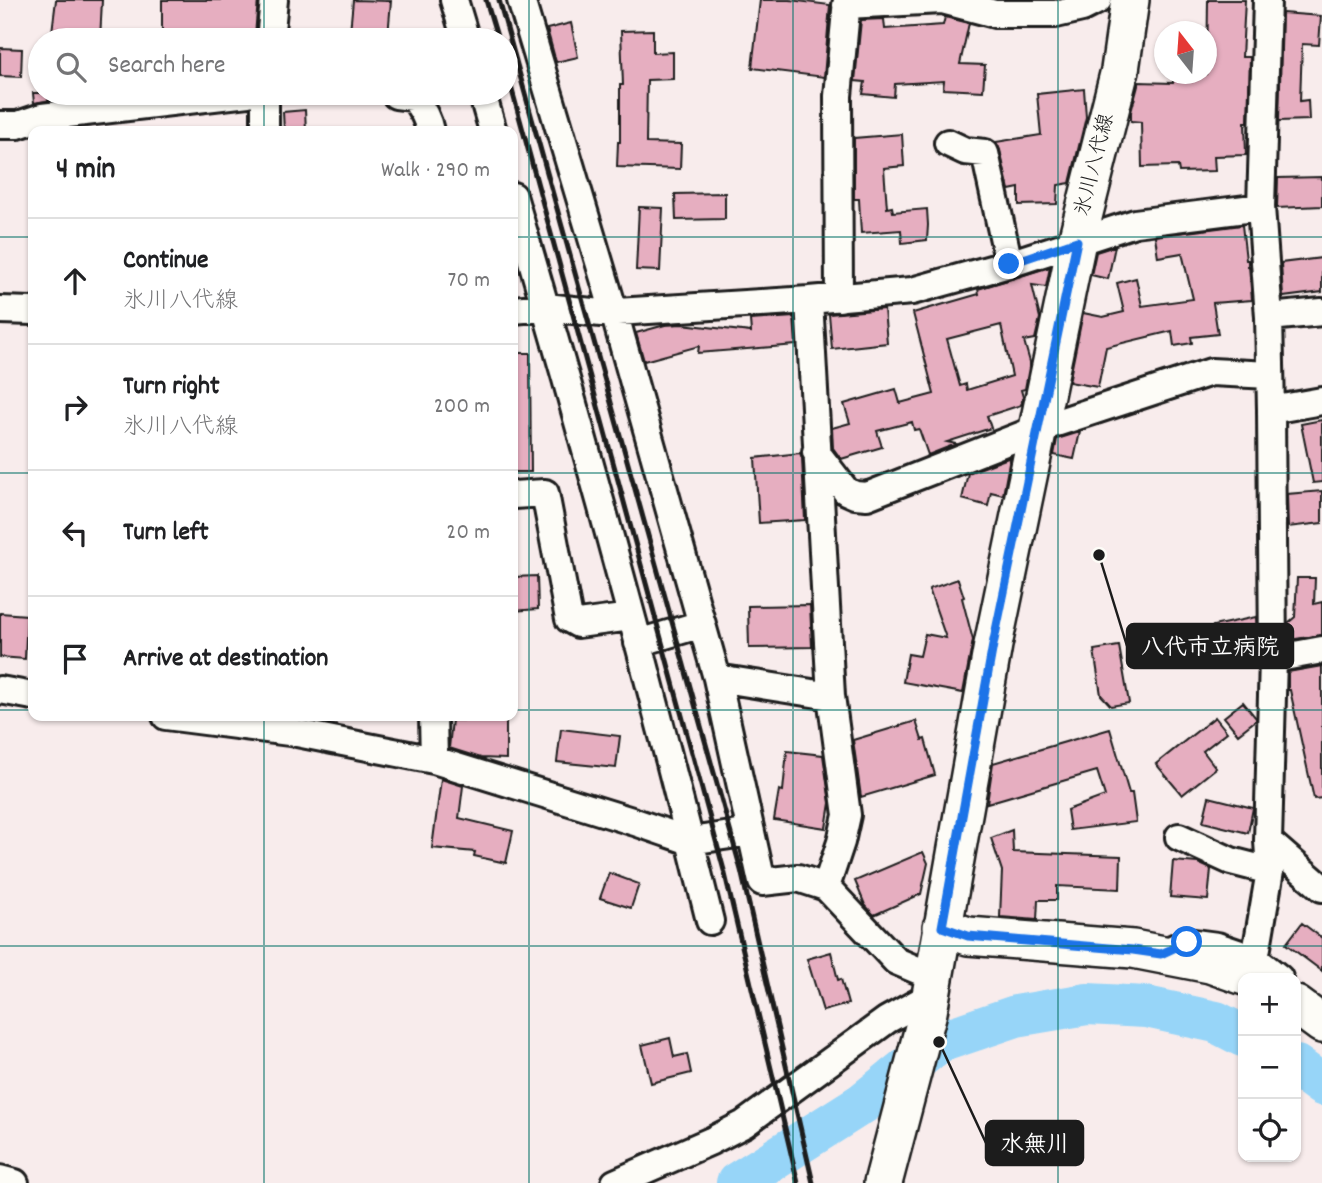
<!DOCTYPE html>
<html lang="en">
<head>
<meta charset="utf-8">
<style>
	:root { --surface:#fff; --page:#f2f2f2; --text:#202124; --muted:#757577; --line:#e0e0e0 }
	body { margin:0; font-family:Dekko,"Klee One",sans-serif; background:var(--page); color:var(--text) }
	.controls { position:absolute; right:21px; bottom:21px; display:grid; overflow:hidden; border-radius:14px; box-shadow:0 2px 5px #0004 }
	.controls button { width:63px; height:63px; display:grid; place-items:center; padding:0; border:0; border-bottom:2px solid var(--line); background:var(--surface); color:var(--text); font:35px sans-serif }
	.compass { position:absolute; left:1154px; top:21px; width:63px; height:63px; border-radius:50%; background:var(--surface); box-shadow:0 2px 5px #0004; rotate:343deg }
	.stop { position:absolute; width:21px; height:21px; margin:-16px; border:5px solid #1a73e8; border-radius:50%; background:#fff }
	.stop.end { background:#1a73e8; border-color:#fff; box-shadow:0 2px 7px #0008 }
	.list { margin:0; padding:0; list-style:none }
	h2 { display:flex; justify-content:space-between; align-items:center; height:91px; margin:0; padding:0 28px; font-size:30px }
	h2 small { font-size:23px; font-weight:400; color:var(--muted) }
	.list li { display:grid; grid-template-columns:46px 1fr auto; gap:21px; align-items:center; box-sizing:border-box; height:126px; padding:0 28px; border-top:2px solid var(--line) }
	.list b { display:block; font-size:26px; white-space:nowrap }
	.list p { margin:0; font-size:23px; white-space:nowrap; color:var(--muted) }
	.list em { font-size:23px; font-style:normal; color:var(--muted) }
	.icon { flex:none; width:38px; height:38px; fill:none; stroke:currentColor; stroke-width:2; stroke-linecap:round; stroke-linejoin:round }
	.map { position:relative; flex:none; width:1322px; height:1183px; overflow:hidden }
	.search { position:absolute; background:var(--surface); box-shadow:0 2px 5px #0004; left:28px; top:28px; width:490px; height:77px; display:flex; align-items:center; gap:18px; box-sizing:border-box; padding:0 24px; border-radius:38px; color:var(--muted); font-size:26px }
	.panel { position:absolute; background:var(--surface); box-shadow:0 2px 5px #0004; left:28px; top:126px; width:490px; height:595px; border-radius:14px }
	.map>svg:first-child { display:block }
</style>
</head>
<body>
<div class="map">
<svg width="1322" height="1183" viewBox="0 0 1322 1183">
	<rect width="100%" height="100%" fill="#f8ecec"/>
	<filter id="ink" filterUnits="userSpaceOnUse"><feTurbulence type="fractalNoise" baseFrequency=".0143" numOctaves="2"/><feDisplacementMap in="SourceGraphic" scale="14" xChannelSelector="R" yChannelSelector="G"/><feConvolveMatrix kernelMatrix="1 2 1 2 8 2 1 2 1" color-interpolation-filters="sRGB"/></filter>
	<g filter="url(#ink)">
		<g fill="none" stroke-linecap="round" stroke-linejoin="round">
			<path stroke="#97d5f8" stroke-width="42" d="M1296 1066 1322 1085
				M737 1183 863 1103 939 1042 1016 1016 1087 1004 1146 1007 1216 1022 1243 1036"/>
		</g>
		<path fill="#e6aec0" stroke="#1c1c1c" stroke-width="2" fill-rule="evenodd" d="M56 0H102L100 40H51Z
			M162 0H258L255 35 192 32V39L162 40Z
			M353 0 391 1 388 36 350 32Z
			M760 0H790L830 5 824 77 752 68Z
			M1208 0H1245L1242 57H1250L1248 122H1245L1246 155 1214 156 1215 171 1179 172 1178 166 1142 167 1141 122 1131 121V112L1139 82 1173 83 1174 74H1207Z
			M1282 13 1321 16 1319 45 1302 44 1300 101 1308 100 1309 120 1279 121Z
			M945 17 969 23 960 64 985 65 983 91 943 89 944 81 895 84 894 97 863 94 865 82 855 81 861 20 884 19 885 29 943 25Z
			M571 23 578 57 556 62 547 29Z
			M653 30V53L673 52V79L647 80 646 143 681 144 680 169 617 167 618 142H620V85H623L621 31Z
			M0 48 22 49 21 77 0 76Z
			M1084 89 1086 117 1070 183 1058 185 1057 204 1019 205V188L1009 190 1000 150 996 142 1041 135 1037 94Z
			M33 93H56L57 99 34 103Z
			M305 110 306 131H284L283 112Z
			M902 134 904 166 884 168 887 208 892 207 893 212 927 209 928 225 927 240 902 243 901 230 861 233 859 199H854V138Z
			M1322 177V206L1277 208 1278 178Z
			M725 193V219L676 220 675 194Z
			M639 207 663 208 660 271 636 270Z
			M1242 225 1246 260H1248V266H1249L1252 300 1213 303 1218 334 1191 337 1192 343 1174 346 1172 331 1106 347 1098 387 1069 382 1083 313 1103 317 1124 312 1117 283 1136 278 1142 306 1193 299 1182 253 1158 257 1155 236Z
			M1115 246 1108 279 1091 275 1096 252Z
			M1322 258V292L1283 297 1281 263Z
			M1050 267 1046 287 1032 285 1040 318 1035 339 1024 341 1030 362 1025 389 1021 390 1023 397 1021 405 987 416 991 428 947 442 956 444 928 455 919 429 914 430 912 422 877 431 882 447 841 459 833 448 832 428 850 423 844 404 896 389 900 403 934 394 913 313 979 294 978 289ZM1001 325 1012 376 967 390 966 384 960 386 947 339Z
			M884 309 887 343 832 349 829 314Z
			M794 317 796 345 698 353 699 346 644 361 636 333 665 325 682 324 751 332 750 320Z
			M513 353H530L531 472H513Z
			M1322 420V482L1313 483 1301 424Z
			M1080 432 1074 459 1054 455 1057 439Z
			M800 453 802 458 805 520 759 523 755 458Z
			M1008 458H1010L1003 495 991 492 988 506 962 499 968 473Z
			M1322 491V523L1288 527 1287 494Z
			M537 576 538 609 513 611V577Z
			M1297 578H1315L1314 604 1322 602V635L1289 640 1288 623 1295 617Z
			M958 579 964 597 962 598 973 640 963 693 903 682 908 654 920 656 925 634 946 638 929 589Z
			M810 605 812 647 749 648 748 606Z
			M0 613 27 615 25 659 0 657Z
			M1256 617 1257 647 1219 655 1213 626Z
			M1119 646 1129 703 1111 706 1101 695 1094 650Z
			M1322 666V798L1314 799 1290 690H1288V672Z
			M1243 702 1256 718V720L1238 734 1224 717Z
			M1215 717 1227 732 1203 751 1216 768 1182 795 1156 764Z
			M452 720 506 721V759L481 758 449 748Z
			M916 721 922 740 925 739 935 775 861 797 853 740Z
			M561 729 620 736 616 768 557 762Z
			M1110 729 1129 793H1132L1136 822 1070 830 1067 810 1105 796 1097 771 987 803 993 763Z
			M787 751 823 755 830 803 826 828 774 820 779 790 783 791Z
			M441 779 463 786 459 818 513 831 506 863 474 856 475 852 432 848Z
			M1209 797 1253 808 1248 833 1203 822Z
			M1012 830 1013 852 1121 856 1120 889 1057 886V900H1038L1037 920 1000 917 1002 871 991 838Z
			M923 852 928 863 921 894 874 915 865 905 855 881Z
			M1173 861 1198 863 1211 869 1208 900 1170 897Z
			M609 873 639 884 631 908 600 898Z
			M1302 923 1322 938V971L1286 944Z
			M831 952 838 980 841 979 848 1004 823 1011 807 959Z
			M670 1038 674 1057 687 1054 691 1073 651 1083 642 1045Z"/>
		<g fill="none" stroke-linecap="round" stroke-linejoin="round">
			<g stroke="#1c1c1c" stroke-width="32">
				<path id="minor" d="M454 0 466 40
					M521 0 614 312 717 678 762 882 798 878 826 887 896 961 934 977
					M846 5 942 0 995 14H1056L1082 8 1098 0
					M270 40 274 0
					M265 93V131
					M482 93 493 131
					M396 95 413 97C421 107 428 119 430 131
					M0 125H18L42 117 248 93
					M948 143 965 151 985 153 1009 264
					M513 196C584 436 650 678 710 921
					M839 298 838 96 847 0
					M809 300 831 696 847 815 841 842 826 887
					M0 310 33 311
					M513 310 546 307 601 313 809 300 912 291 1009 264 1135 223 1261 207
					M1269 317 1322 312
					M1271 410 1322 401
					M816 452 846 491 855 495 867 496 1038 429 1211 372 1270 375
					M513 495 545 493 569 619 578 624 631 617
					M638 643 702 624
					M1273 659 1322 650
					M717 678 831 696
					M0 690 33 696
					M166 716 297 733 434 760 635 822 690 841 751 832
					M433 716 434 760
					M1179 837 1231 861 1270 871
					M1268 841 1322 888
					M1172 949 1187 942 1217 946 1255 959 1279 978
					M1255 959 1270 871 1268 841 1273 659 1271 410 1269 317 1261 207 1267 0
					M0 1179 15 1183
					M615 1183 711 1141 744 1124 887 1020 930 996"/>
			</g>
			<g stroke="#1c1c1c" stroke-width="42">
				<path id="secondary" d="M942 927 968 936 1133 949 1210 964 1250 978
					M1296 1005 1322 1024
					M883 1183 928 1012 993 645 1077 241 1120 70 1130 0"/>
			</g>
			<use href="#minor" stroke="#fdfcf7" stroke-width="26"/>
			<use href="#secondary" stroke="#fdfcf7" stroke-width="37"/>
			<path stroke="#1c1c1c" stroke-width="5" d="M486 0 498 40
				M499 0 741 870 813 1183
				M506 68 725 874 798 1183"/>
		</g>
	</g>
	<g fill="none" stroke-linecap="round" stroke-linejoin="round" filter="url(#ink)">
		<path stroke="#1a73e8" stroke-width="9" d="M1009 264 1077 241 993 645 942 927 968 936 1133 950 1161 954 1187 942"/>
	</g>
	<path fill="none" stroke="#0f766e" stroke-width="2" stroke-opacity="0.55" d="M264 0V40M529 0V1183M793 0V1183M1058 0V1183M264 93V131M0 237H33M513 237H1322M0 473H33M513 473H1322M0 710H33M513 710H1322M264 716V1183M0 946H1322"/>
	<g text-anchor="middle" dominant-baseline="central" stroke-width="6" stroke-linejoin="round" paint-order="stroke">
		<g font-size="21" fill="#1c1c1c" stroke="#fdfcf7">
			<text transform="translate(1096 165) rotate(-76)">氷川八代線</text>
		</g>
	</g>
	<path fill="none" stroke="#1c1c1c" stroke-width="2.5" d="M1099 555L1127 646M939 1042L986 1143"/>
	<g fill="#1c1c1c" stroke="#fdfcf7" stroke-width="2.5">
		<circle cx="1099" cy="555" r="7"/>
		<circle cx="939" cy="1042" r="7"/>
	</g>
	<g fill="#1c1c1c" stroke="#1c1c1c" stroke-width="2.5">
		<rect x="1127" y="624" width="166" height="44" rx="7"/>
		<rect x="986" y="1121" width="97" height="44" rx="7"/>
	</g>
	<g font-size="23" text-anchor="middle" font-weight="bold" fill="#fff">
		<text x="1210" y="654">八代市立病院</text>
		<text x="1035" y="1151">水無川</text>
	</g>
</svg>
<div class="controls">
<button>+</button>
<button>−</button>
<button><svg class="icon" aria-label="locate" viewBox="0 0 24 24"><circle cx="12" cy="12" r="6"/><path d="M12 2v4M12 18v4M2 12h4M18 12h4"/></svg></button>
</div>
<svg class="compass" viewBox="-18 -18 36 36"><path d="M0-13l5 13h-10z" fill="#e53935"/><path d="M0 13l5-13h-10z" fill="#757577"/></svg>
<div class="stop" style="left:1187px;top:942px"></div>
<div class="stop end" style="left:1009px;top:264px"></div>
<div class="search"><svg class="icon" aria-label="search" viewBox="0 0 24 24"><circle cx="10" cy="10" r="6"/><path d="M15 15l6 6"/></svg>Search here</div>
<section class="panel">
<h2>4 min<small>Walk · 290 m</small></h2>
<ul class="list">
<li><svg class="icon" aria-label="ahead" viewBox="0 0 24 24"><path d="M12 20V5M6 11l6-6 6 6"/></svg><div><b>Continue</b><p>氷川八代線</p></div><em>70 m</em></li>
<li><svg class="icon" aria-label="right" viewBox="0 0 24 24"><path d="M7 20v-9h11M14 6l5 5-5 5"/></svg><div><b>Turn right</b><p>氷川八代線</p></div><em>200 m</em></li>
<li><svg class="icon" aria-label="left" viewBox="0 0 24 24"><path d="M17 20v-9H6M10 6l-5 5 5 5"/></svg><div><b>Turn left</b></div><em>20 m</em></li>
<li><svg class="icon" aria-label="arrive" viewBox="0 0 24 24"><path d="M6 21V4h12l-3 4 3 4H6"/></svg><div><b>Arrive at destination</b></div></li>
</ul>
</section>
</div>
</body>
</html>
